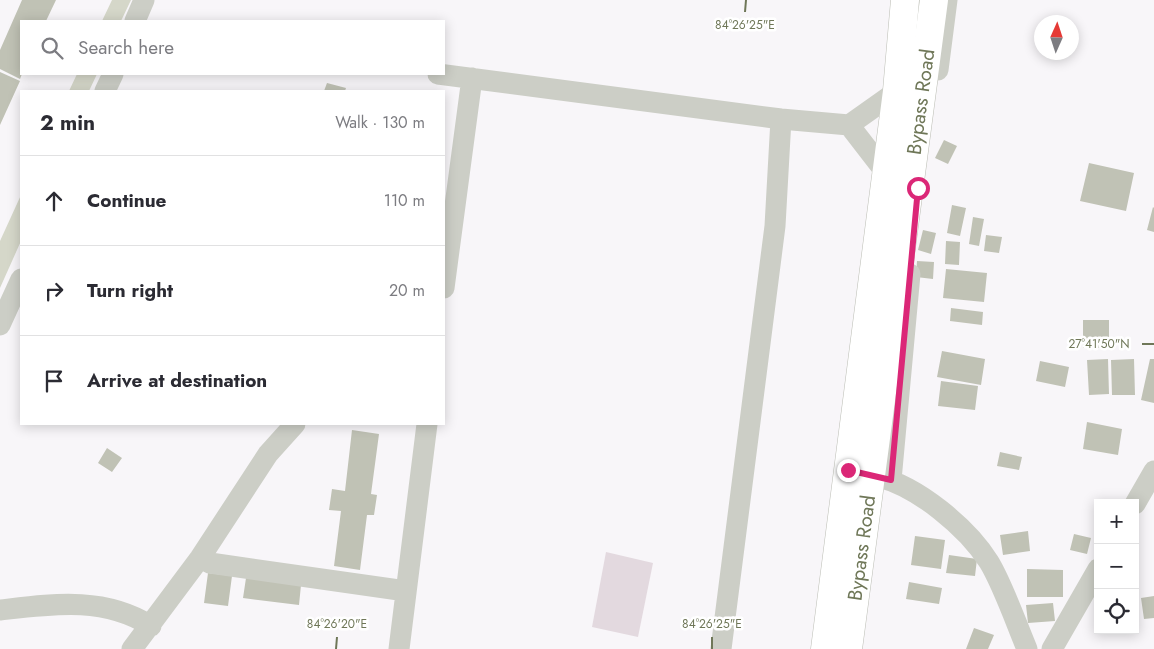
<!DOCTYPE html>
<html lang="en">
<head>
<meta charset="utf-8">
<style>
	:root { --surface:#fff; --page:#f2f2f3; --text:#2b2b33; --muted:#7c7c81; --line:#e1e1e2 }
	body { margin:0; font-family:Jost,sans-serif; background:var(--page); color:var(--text) }
	.controls { position:absolute; right:15px; bottom:15px; display:grid; overflow:hidden; border-radius:0px; box-shadow:0 2px 12px #0003 }
	.controls button { width:45px; height:45px; display:grid; place-items:center; padding:0; border:0; border-bottom:1px solid var(--line); background:var(--surface); color:var(--text); font:25px sans-serif }
	.compass { position:absolute; left:1034px; top:15px; width:45px; height:45px; border-radius:50%; background:var(--surface); box-shadow:0 2px 12px #0003; rotate:3deg }
	.stop { position:absolute; width:15px; height:15px; margin:-11px; border:4px solid #db2777; border-radius:50%; background:#fff }
	.stop.end { background:#db2777; border-color:#fff; box-shadow:0 1px 5px #0008 }
	.list { margin:0; padding:0; list-style:none }
	h2 { display:flex; justify-content:space-between; align-items:center; height:65px; margin:0; padding:0 20px; font-size:21px }
	h2 small { font-size:16px; font-weight:400; color:var(--muted) }
	.list li { display:grid; grid-template-columns:32px 1fr auto; gap:15px; align-items:center; box-sizing:border-box; height:90px; padding:0 20px; border-top:1px solid var(--line) }
	.list b { display:block; font-size:19px; white-space:nowrap }
	.list em { font-size:16px; font-style:normal; color:var(--muted) }
	.icon { flex:none; width:28px; height:28px; fill:none; stroke:currentColor; stroke-width:2; stroke-linecap:round; stroke-linejoin:round }
	.map { position:relative; flex:none; width:1154px; height:649px; overflow:hidden }
	.search { position:absolute; background:var(--surface); box-shadow:0 2px 12px #0003; left:20px; top:20px; width:425px; height:55px; display:flex; align-items:center; gap:12px; box-sizing:border-box; padding:0 18px; border-radius:0px; color:var(--muted); font-size:19px }
	.panel { position:absolute; background:var(--surface); box-shadow:0 2px 12px #0003; left:20px; top:90px; width:425px; height:335px; border-radius:0px }
	.map>svg:first-child { display:block }
</style>
</head>
<body>
<div class="map">
<svg width="1154" height="649" viewBox="0 0 1154 649">
	<rect width="100%" height="100%" fill="#f8f6f9"/>
	<path fill="#e3d9df" d="M606 552 653 563 638 637 592 627Z"/>
	<path fill="#d5d7c9" d="M112 0H131L121 21H102Z
		M77 74H97L89 91H69Z
		M21 195V241L0 288V241Z"/>
	<path fill="#c0c2b5" d="M22 0H56L46 21H21L22 74 20 79 0 69V50Z
		M0 72 20 81 0 125Z
		M327 83 346 88 345 91H324Z
		M944 140 957 146 948 164 935 158Z
		M1089 163 1134 173 1126 211 1080 201Z
		M952 205 966 208 960 236 947 233Z
		M1153 207 1154 208V232L1147 230Z
		M973 217 984 219 979 246 969 244Z
		M923 230 936 233 931 254 918 250Z
		M986 235 1002 237 999 253 984 251Z
		M946 241 960 242 959 265 945 264Z
		M917 261 934 262 933 279 916 277Z
		M946 269 987 273 984 302 943 298Z
		M951 308 983 312 982 325 950 321Z
		M1083 320H1109V348H1083Z
		M942 351 985 359 981 385 937 377Z
		M1108 359 1109 394 1089 395 1087 360Z
		M1134 359 1135 395H1112L1111 360Z
		M1150 359H1154V403L1141 400Z
		M1040 361 1069 367 1065 387 1036 381Z
		M941 381 978 386 975 410 938 406Z
		M1087 422 1122 429 1118 455 1083 449Z
		M352 430 379 434 371 494 377 495 374 515H367L360 570 334 566 341 511 329 510 332 489 345 491Z
		M107 448 122 458 112 472 98 463Z
		M1000 452 1022 457 1019 470 997 466Z
		M1028 531 1030 551 1003 555 1000 535Z
		M1074 534 1091 538 1087 554 1070 550Z
		M915 536 945 540 941 569 911 565Z
		M949 555 977 559 975 576 946 573Z
		M1027 569 1063 570V597H1027Z
		M208 573 232 576 228 606 204 603Z
		M246 578 301 585 299 605 243 598Z
		M909 582 942 588 939 604 906 599Z
		M1154 596V618L1144 619 1141 598Z
		M1053 603 1055 621 1028 623 1026 605Z
		M974 628 994 635 988 649H966Z"/>
	<g fill="none" stroke-linecap="round" stroke-linejoin="round">
		<g stroke="#bbbdb4" stroke-width="29">
			<g id="highway">
				<path d="M825 649 897 91 905 0"/>
				<path id="s1" d="M848 649 934 0"/>
			</g>
		</g>
		<path stroke="#cccec6" stroke-width="21" d="M135 21 144 0
			M938 70 947 0
			M438 74 781 119 849 125 897 91
			M105 91 113 74
			M849 125 883 169 886 170
			M444 288 472 78
			M0 325 21 279
			M879 477C918 487 967 527 989 562 1003 585 1016 623 1027 649
			M891 480 910 274
			M1135 504 1154 471
			M200 558 210 563 406 591
			M0 610C52 604 104 596 151 626
			M132 649 200 558 268 454 295 424
			M399 649 427 424
			M721 649 775 226 781 119
			M1052 649 1098 569"/>
		<use href="#highway" stroke="#fff" stroke-width="28"/>
	</g>
	<g fill="none" stroke-linecap="round" stroke-linejoin="round">
		<path stroke="#db2777" stroke-width="6" d="M848 470 891 480 918 188"/>
	</g>
	<path fill="none" stroke="#6f7758" stroke-width="2" d="M745 12 746 0M1142 344H1154M336 649 337 637M712 649V637"/>
	<g text-anchor="middle" dominant-baseline="central" stroke-width="5" stroke-linejoin="round" paint-order="stroke">
		<g font-size="20" fill="#6f7758" stroke="#fff">
			<text stroke="none"><textPath href="#s1" startOffset="552">Bypass Road</textPath></text>
			<text stroke="none"><textPath href="#s1" startOffset="102">Bypass Road</textPath></text>
		</g>
	</g>
	<g font-size="12" text-anchor="middle" fill="#6f7758" stroke="#fff" stroke-width="5" stroke-linejoin="round" paint-order="stroke">
		<text x="745" y="29">84°26'25"E</text>
		<text x="1099" y="348">27°41'50"N</text>
		<text x="337" y="628">84°26'20"E</text>
		<text x="712" y="628">84°26'25"E</text>
	</g>
</svg>
<div class="controls">
<button>+</button>
<button>−</button>
<button><svg class="icon" aria-label="locate" viewBox="0 0 24 24"><circle cx="12" cy="12" r="6"/><path d="M12 2v4M12 18v4M2 12h4M18 12h4"/></svg></button>
</div>
<svg class="compass" viewBox="-18 -18 36 36"><path d="M0-13l5 13h-10z" fill="#e53935"/><path d="M0 13l5-13h-10z" fill="#7c7c81"/></svg>
<div class="stop" style="left:918px;top:188px"></div>
<div class="stop end" style="left:848px;top:470px"></div>
<div class="search"><svg class="icon" aria-label="search" viewBox="0 0 24 24"><circle cx="10" cy="10" r="6"/><path d="M15 15l6 6"/></svg>Search here</div>
<section class="panel">
<h2>2 min<small>Walk · 130 m</small></h2>
<ul class="list">
<li><svg class="icon" aria-label="ahead" viewBox="0 0 24 24"><path d="M12 20V5M6 11l6-6 6 6"/></svg><div><b>Continue</b></div><em>110 m</em></li>
<li><svg class="icon" aria-label="right" viewBox="0 0 24 24"><path d="M7 20v-9h11M14 6l5 5-5 5"/></svg><div><b>Turn right</b></div><em>20 m</em></li>
<li><svg class="icon" aria-label="arrive" viewBox="0 0 24 24"><path d="M6 21V4h12l-3 4 3 4H6"/></svg><div><b>Arrive at destination</b></div></li>
</ul>
</section>
</div>
</body>
</html>
